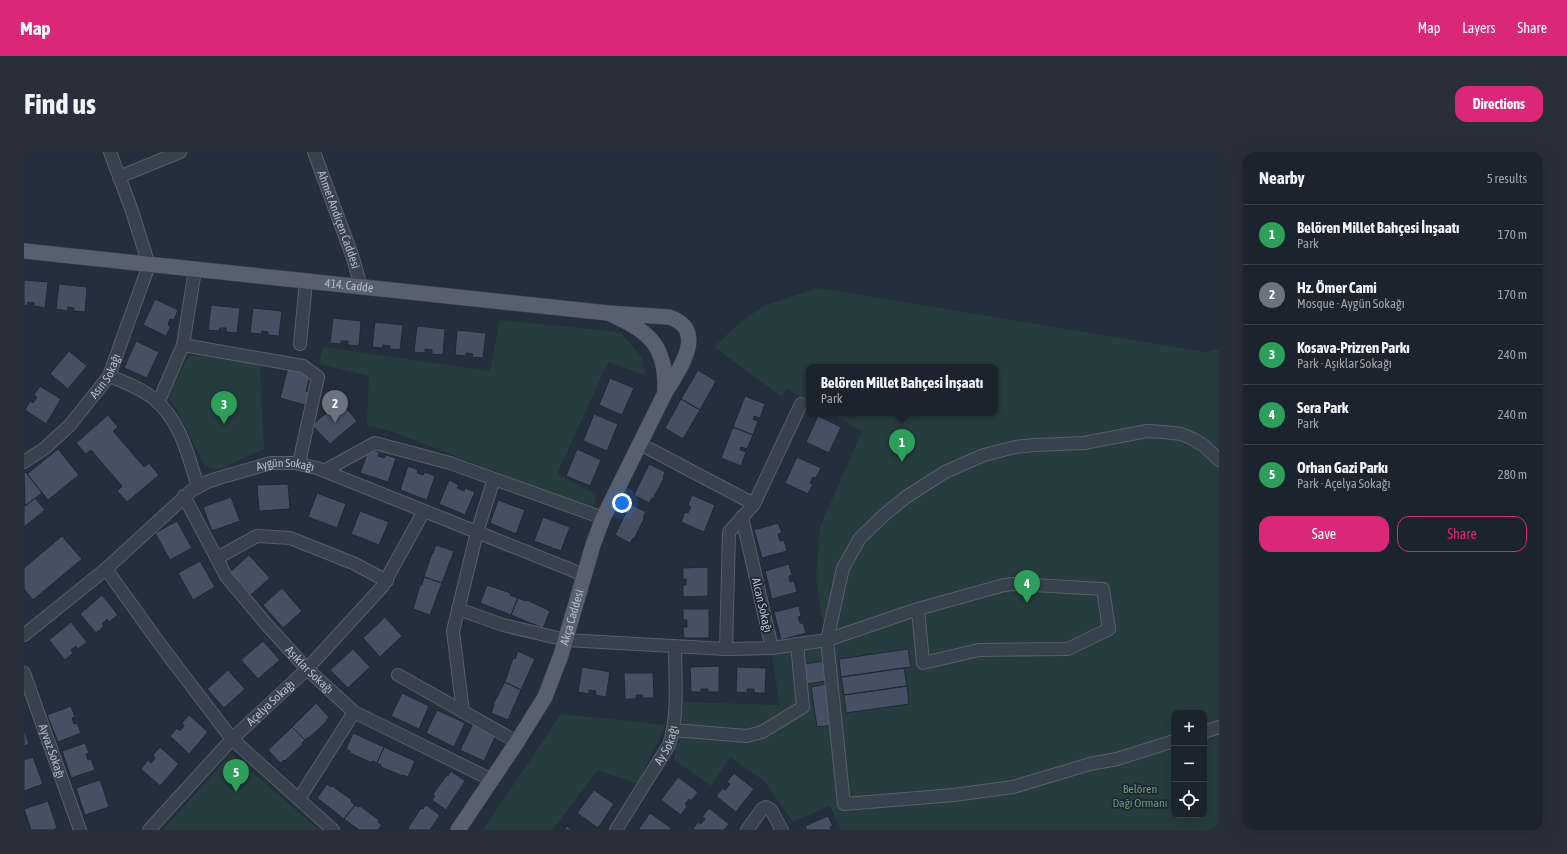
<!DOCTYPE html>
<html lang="en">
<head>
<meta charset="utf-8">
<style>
	:root { --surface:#1b232e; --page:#282f3a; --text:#f1f3f6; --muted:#a0a4aa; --line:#39404a; --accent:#db2777 }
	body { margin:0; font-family:"Asap Condensed",sans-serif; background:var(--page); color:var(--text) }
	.controls { position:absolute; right:12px; bottom:12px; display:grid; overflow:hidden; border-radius:8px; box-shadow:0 4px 16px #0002 }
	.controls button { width:36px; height:36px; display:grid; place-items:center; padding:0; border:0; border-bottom:1px solid var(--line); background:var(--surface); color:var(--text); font:20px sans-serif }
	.you { position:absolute; left:598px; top:351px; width:14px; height:14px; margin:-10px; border:3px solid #fff; border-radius:50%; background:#1a73e8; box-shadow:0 0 0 6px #1a73e833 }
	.badge { display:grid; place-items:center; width:26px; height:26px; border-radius:50%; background:var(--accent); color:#fff; font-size:13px; font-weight:700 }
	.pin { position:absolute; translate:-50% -33px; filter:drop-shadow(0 1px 2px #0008) }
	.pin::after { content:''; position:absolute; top:21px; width:14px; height:12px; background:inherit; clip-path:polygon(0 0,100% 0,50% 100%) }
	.popup { position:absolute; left:782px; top:212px; width:192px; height:52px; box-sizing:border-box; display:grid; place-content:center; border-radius:8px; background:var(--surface); filter:drop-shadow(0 1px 3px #0005); font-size:13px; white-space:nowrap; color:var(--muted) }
	.popup b { font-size:15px; color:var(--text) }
	.popup::after { content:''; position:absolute; left:50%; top:100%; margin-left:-8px; border:8px solid transparent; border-top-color:var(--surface) }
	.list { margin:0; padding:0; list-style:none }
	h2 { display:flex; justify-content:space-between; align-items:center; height:52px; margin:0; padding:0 16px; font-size:17px }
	h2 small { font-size:13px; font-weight:400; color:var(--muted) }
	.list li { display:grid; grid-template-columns:26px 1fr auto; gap:12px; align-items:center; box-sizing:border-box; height:60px; padding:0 16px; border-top:1px solid var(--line) }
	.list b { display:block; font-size:15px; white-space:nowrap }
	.list p { margin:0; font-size:13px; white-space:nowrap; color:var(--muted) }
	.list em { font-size:13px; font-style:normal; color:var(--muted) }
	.actions { display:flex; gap:8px; padding:12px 16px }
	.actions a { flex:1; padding:9px 0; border:1px solid var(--accent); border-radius:12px; text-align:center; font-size:14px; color:var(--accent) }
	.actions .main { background:var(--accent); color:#fff }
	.icon { flex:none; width:22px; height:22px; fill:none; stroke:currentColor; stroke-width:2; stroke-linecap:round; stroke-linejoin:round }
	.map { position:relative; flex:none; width:1195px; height:678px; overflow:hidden; border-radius:12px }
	header { display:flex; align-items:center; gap:24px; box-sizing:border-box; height:56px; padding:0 20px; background:var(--accent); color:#fff }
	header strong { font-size:19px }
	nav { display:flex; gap:22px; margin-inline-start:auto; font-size:14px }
	.intro { display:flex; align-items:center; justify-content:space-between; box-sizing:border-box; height:96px; padding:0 24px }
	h1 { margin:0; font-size:28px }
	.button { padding:10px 18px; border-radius:12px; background:var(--accent); color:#fff; font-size:14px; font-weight:700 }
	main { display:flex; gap:24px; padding:0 24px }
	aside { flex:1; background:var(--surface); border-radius:12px; box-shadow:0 4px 16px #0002 }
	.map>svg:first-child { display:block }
</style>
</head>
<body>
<header>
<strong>Map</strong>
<nav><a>Map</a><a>Layers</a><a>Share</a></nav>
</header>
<div class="intro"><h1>Find us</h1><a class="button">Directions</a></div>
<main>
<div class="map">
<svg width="1195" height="678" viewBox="0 0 1195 678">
	<rect width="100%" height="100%" fill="#242f3e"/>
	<path fill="#263c3f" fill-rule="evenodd" d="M794 136 1181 200 1195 197V678H817L806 654 769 670 740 629 706 605 687 634 650 608 660 550 756 553 746 494 801 484 792 426 796 375 838 279 806 261H971V215H785V249L762 237 758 245 690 195 713 173 739 154ZM1150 561H1180V663H1150Z
		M476 168 596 180 618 205 622 224 584 210 533 322 572 342 569 357 367 279 343 274 345 224 295 212 299 195 466 219Z
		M168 203 236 213 240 297 196 317H188L181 314 152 256 143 246 163 207Z
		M537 562 641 573 614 632 574 618 528 678H459Z
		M207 602 295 678H139Z"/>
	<path fill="#455162" stroke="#1f2835" d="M0 128 24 130 21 156 10 154V151L4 150 3 154 0 153Z
		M35 132 63 135 61 160 50 159V156L44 155 43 159 32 157Z
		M131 147 154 158 150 168 146 167 144 173 147 174 142 184 119 173Z
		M187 153 216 156 213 181 202 180V176H196L195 179 184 178Z
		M229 156 258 159 255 184 244 183V180L238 179 237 182 226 181Z
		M309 166 337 169 335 194 324 193V189H317V192L306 191Z
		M351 170 379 173 376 198 366 197V194L359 193V196L348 195Z
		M393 174 421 177 419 203 408 202V198L401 197V201L390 200Z
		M433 178 462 181 459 206 448 205 449 202 442 201V204L431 203Z
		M112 189 135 200 123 226 100 216Z
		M45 199 63 214 44 237 26 222Z
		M264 215 287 221 282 239 288 241 285 254 256 246Z
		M674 218 692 229 676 258 657 247Z
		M586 226 610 236 598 263 575 253Z
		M16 234 37 247 22 272 1 258 6 249 9 251 13 245 10 243Z
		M721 244 741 252 736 266 730 264 729 267 734 269 729 283 709 275Z
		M657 247 676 258 659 287 641 276Z
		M316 249 333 269 306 292 288 273Z
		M570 262 594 272 583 299 559 289Z
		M84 263 94 275 89 279 120 315 125 311 135 323 103 350 93 339 98 334 67 298 62 302 52 291Z
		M794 264 817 275 805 301 782 290Z
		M709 275 729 283 723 297 717 295 716 298 722 300 717 314 697 306Z
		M34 297 55 323 24 348 3 322Z
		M345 297 355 300 354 304 360 306 362 303 372 306 364 330 336 321Z
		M553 297 577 308 566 334 542 324Z
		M773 305 797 316 792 326 789 325 786 331 789 332 784 342 761 331Z
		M625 312 641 320 639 325 640 326 629 347 628 346 625 351 610 343Z
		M384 314 394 318 393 321 399 323 401 320 411 324 403 348 376 338Z
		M2 320 18 341 1 354 0 321Z
		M425 328 435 333 433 336 440 339 441 336 451 340 441 363 415 352Z
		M264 332 266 357 235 359 233 333Z
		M293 341 322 352 313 376 284 365Z
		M668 343 691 353 680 380 657 370 661 360 664 361 667 355 664 353Z
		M207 345 216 369 188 379 179 355Z
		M11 346 21 358 0 375V353L1 354Z
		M474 348 501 358 492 382 466 371Z
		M606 352 622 360 619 365H621L610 387 609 386 606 391 591 383Z
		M336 359 365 370 355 393 327 382Z
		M519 365 546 375 537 399 510 389Z
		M153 369 168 396 146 408 131 381Z
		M754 371 758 381 754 382 756 389 760 388 763 399 738 406 730 378Z
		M38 384 58 407 9 448 0 437V416Z
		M412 393 430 399 418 431 400 425 408 401H409Z
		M225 403 246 426 227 443 206 420Z
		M176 409 191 435 169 448 154 421Z
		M765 412 768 423 765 424 766 430 770 429 773 440 748 447 741 419Z
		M684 415V444L659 445V433H662V427H659V416Z
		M400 425 418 431 406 463 389 457 396 433H398Z
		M463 433 487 441 486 443 494 446 487 463 456 451Z
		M258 436 278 459 259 476 239 453Z
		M78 443 94 463 85 470 83 467 78 472 80 474 72 481 56 462Z
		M494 446 502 449 503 448 526 459 519 476 487 463Z
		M775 454 777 464 774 465 776 471H779L782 481 757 488 750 460Z
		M659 457H685V486H660L659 475H663V468H659Z
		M361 465 378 484 356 505 339 486Z
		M47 470 63 490 54 497 52 494 47 498 49 501 41 508 25 488Z
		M239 489 256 508 234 527 217 508Z
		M329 497 346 515 324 536 306 518Z
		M884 497 887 515 817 525 815 507Z
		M494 499 511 507 497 538 481 530 489 506 491 507Z
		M800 509 803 529 783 532 780 512Z
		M695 514V540H684V537H677V540H667L666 515Z
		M558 515 586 520 582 545 571 543 572 539 565 538V542L554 540Z
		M713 515 742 516 741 541H730V537H723V541L712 540Z
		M880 516 883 534 820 543 817 525Z
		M204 518 221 537 200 556 183 537Z
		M600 521H629L630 546H619L618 543H612V547H601Z
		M481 530 497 538 484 568 467 561 470 553 469 552Z
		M803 532 809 573 793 575 787 535Z
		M883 534 885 552 822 561 820 543Z
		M378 541 405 554 395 577 367 564Z
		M292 551 305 565 302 568 303 569 285 586 284 585 281 588 268 575Z
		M47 554 51 565 48 566 50 572 53 571 57 581 34 590 23 563Z
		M413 558 441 571 430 595 402 581Z
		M165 563 184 580 165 602 146 584 153 576 156 579 160 574 158 571Z
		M450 570 473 581 460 609 436 598Z
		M268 575 281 588 278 591 279 592 261 609 260 608 256 611 244 598Z
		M0 576 5 592 0 594Z
		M329 581 360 595 353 611 348 609V611L326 601V599L322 597Z
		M61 591 65 601 62 602 64 608 67 607 71 618 47 626 38 599Z
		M136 595 155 612 136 634 117 617 124 608 127 611 131 606 129 603Z
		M360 595 391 609 384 625 379 623V624L357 615V613L353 611Z
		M9 605 19 632 0 639V608Z
		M427 619 441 629 422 658 408 648 411 644 409 642 423 623 424 624Z
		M710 621 730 637 712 660 692 644 699 636 701 638 706 632 703 630Z
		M654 625 674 640 667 649 665 647 661 652 663 654 657 663 637 648Z
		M76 628 85 655 61 663 52 636Z
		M303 632 307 635 308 634 328 648 327 649 331 653 320 667 293 646Z
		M570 638 590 652 574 676 553 661Z
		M24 649 33 676 29 678H7L0 657Z
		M331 653 334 655 336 654 355 668 354 670 358 673 354 678H335L320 667Z
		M402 653 416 663 406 678H385L384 676 397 656 399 657Z
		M685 656 705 672 700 678H668L674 670 677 672 681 667 678 665Z
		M626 661 647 676 646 678H614Z
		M804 664 809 674 806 675 807 678H783L781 674Z
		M543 674 548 678H540Z"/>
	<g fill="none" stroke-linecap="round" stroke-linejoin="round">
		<g stroke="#565f6c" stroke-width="14">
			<g id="minor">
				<path id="s1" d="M290 0 329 106 337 135"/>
				<path d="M95 25 156 0"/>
				<path d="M276 192 282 130"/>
				<path d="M159 193 279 214 294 225 275 311"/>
				<path d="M85 224C100 230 116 236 129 246 156 267 164 303 174 335"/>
				<path d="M134 251 159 193 171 118"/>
				<path d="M616 292 730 352"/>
				<path id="s2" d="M0 310 21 296 46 273 85 224 125 113 108 59 86 0"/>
				<path d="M300 319 351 291 426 311 579 366"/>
				<path id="s3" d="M160 344 202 424 243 473 283 517 330 560 468 628"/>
				<path d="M193 406 233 384 266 386 329 411 363 429"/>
				<path d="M82 417 138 495 208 587 309 678"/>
				<path d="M434 457 479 473 542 488 702 497 748 496 718 365"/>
				<path id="s4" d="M0 483 82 417 167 339 183 330 195 326 247 311H270L293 316 560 423"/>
				<path d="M748 496 803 488 894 457 980 433 990 432 1079 437 1085 477 1044 497 955 498 899 511 894 457"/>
				<path d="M702 497 705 380 730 352 777 252"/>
				<path id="s5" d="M0 521 56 678"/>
				<path d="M374 523 493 590"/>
				<path d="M439 560 429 479 453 380 470 327"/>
				<path d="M649 578 723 584 738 580 779 555 773 492"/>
				<path d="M1180 580 1195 575"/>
				<path d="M1150 589 1093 607 1066 612 989 635 930 643 820 652 803 488 819 416 836 386 860 363 882 345 921 320 960 303 991 295 1011 293 1060 291 1123 279 1140 280 1157 282 1169 287 1179 293 1195 308"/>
				<path d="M275 647 330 560"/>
				<path id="s6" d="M125 678 208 587 283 517 358 435 400 359"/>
				<path id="s7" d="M592 678 645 593C655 562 651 527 651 495"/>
				<path d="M723 678 738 657 742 655 747 658 758 678"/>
			</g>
		</g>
		<g stroke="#414a57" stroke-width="16">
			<g id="major">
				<path id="s8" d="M0 99 584 161 645 165C685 178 654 219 641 241 643 193 625 179 584 161"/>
				<path id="s9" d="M434 678 493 590 521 545 537 503 569 393 579 366 641 241"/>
			</g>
		</g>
		<use href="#minor" stroke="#38414e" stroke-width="12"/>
		<use href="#major" stroke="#56606e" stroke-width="15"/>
	</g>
	<g text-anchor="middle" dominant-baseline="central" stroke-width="3.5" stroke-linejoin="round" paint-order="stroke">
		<g font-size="12" fill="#b4bcc9" stroke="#1d2633">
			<text stroke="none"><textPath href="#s1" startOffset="72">Ahmet Andiçen Caddesi</textPath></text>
			<text stroke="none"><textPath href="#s8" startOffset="327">414. Cadde</textPath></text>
			<text stroke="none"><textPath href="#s2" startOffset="120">Asın Sokağı</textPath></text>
			<text stroke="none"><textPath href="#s4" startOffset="320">Aygün Sokağı</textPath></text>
			<text transform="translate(738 453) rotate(77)">Alcan Sokağı</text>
			<text stroke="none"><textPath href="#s9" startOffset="243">Akça Caddesi</textPath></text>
			<text stroke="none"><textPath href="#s3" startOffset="216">Aşıklar Sokağı</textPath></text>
			<text stroke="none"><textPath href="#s6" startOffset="176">Açelya Sokağı</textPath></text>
			<text stroke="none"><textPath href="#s7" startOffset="99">Ay Sokağı</textPath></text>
			<text stroke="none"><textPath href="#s5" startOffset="83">Ayvaz Sokağı</textPath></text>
		</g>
		<g font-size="12" fill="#6b9a76" stroke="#1d2633">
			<text x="1116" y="637">Belören<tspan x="1116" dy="14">Dağı Ormanı</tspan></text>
		</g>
	</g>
</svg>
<div class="controls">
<button>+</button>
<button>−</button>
<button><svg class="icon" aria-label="locate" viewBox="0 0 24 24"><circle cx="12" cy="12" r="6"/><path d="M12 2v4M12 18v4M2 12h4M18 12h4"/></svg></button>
</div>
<div class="you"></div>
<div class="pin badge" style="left:878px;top:310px;background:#2e9e5b">1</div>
<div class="popup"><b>Belören Millet Bahçesi İnşaatı</b>Park</div>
<div class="pin badge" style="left:311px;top:271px;background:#6b7280">2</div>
<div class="pin badge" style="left:200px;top:272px;background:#2e9e5b">3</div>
<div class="pin badge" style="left:1003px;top:451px;background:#2e9e5b">4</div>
<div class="pin badge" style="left:212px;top:640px;background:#2e9e5b">5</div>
</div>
<aside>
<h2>Nearby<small>5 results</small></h2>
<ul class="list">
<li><span class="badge" style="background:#2e9e5b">1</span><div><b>Belören Millet Bahçesi İnşaatı</b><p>Park</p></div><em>170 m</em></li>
<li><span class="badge" style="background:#6b7280">2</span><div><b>Hz. Ömer Cami</b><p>Mosque · Aygün Sokağı</p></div><em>170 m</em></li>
<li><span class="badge" style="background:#2e9e5b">3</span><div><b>Kosava-Prizren Parkı</b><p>Park · Aşıklar Sokağı</p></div><em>240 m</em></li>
<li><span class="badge" style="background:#2e9e5b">4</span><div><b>Sera Park</b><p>Park</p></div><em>240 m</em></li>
<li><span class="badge" style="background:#2e9e5b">5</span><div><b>Orhan Gazi Parkı</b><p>Park · Açelya Sokağı</p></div><em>280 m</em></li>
</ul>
<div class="actions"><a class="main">Save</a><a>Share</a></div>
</aside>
</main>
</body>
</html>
